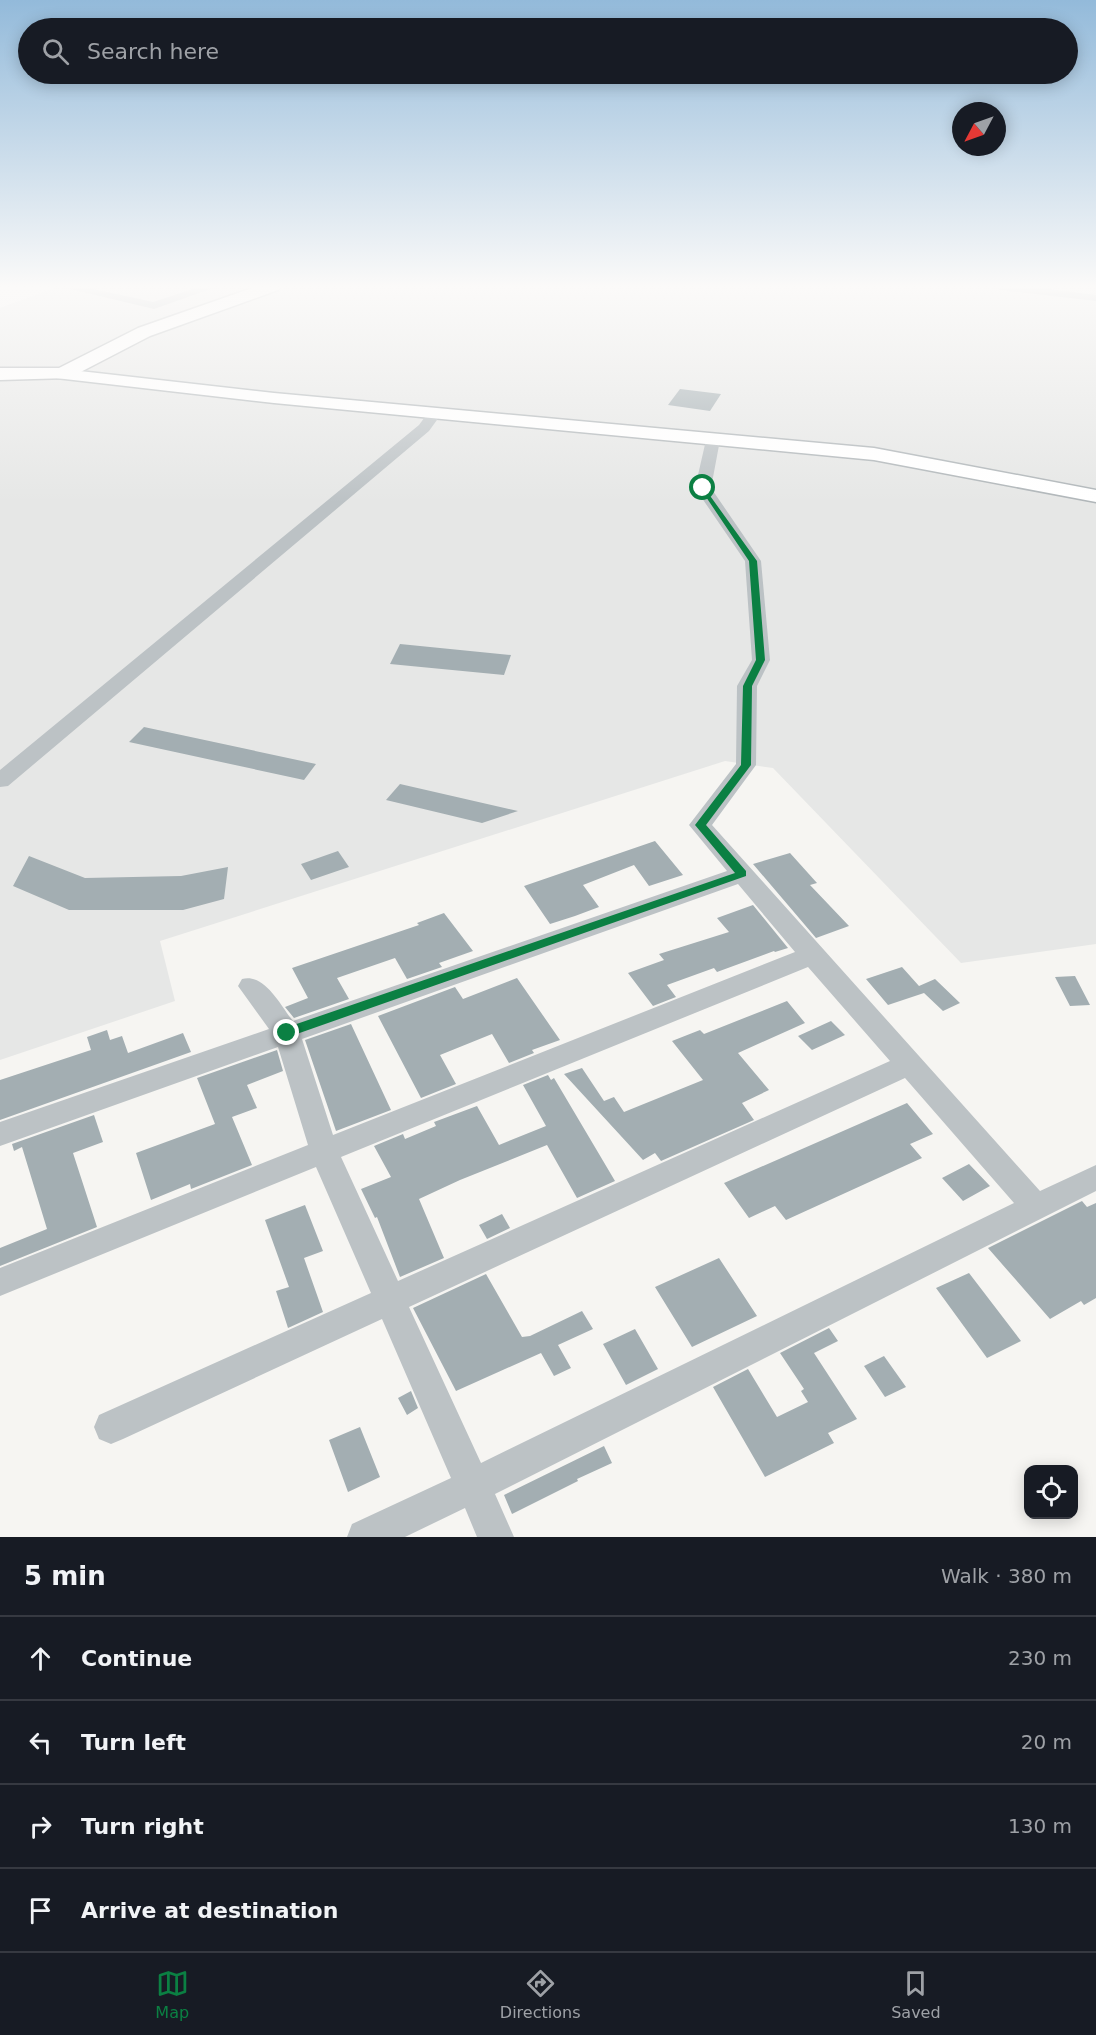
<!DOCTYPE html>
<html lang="en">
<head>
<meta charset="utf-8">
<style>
	:root { --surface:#171b24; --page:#20242c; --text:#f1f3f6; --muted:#9ea1a6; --line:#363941; --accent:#0b8043 }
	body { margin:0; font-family:"DejaVu Sans",sans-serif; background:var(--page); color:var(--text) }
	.controls { position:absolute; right:18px; bottom:18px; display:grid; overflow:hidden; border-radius:12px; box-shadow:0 3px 15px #0003 }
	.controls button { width:54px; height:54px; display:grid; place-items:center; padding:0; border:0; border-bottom:2px solid var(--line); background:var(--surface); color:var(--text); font:30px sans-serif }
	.compass { position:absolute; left:952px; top:102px; width:54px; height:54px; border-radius:50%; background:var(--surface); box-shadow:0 3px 15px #0003; rotate:229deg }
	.stop { position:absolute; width:18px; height:18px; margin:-14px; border:4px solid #0b8043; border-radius:50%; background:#fff }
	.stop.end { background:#0b8043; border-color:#fff; box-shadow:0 2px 6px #0008 }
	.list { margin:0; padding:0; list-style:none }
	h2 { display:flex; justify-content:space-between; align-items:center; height:78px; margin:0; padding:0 24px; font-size:26px }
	h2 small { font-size:20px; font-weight:400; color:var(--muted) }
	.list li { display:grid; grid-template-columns:39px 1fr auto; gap:18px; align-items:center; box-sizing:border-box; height:84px; padding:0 24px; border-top:2px solid var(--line) }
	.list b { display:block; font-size:22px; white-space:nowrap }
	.list em { font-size:20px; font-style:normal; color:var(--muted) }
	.icon { flex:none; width:33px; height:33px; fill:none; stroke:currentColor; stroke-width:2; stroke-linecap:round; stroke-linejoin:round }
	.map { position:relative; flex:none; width:1096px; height:1537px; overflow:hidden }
	.search { position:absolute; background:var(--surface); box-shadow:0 3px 15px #0003; left:18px; right:18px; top:18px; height:66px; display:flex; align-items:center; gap:15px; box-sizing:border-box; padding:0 21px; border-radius:33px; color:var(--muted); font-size:22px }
	.sheet { height:414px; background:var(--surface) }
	nav { display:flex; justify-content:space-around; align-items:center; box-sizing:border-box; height:84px; border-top:2px solid var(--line); background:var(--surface); font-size:16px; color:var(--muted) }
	nav a { display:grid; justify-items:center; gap:3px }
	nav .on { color:var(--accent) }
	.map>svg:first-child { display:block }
</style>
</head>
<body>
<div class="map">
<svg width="1096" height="1537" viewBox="0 0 1096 1537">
	<rect width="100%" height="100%" fill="#f6f5f2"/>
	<path fill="#e6e7e6" d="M57 287H1096V944L961 963 773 768 725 761 160 941 175 1001 0 1060V308Z"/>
	<path fill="#a3aeb2" d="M680 389 721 394 710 411 668 405Z
		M400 644 511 655 504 675 390 664Z
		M144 727 316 764 304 780 129 742Z
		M400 784 518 811 482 823 386 800Z
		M655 841 683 875 649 886 634 865 583 885 599 907 575 916 550 924 524 886Z
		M338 851 349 867 311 880 301 864Z
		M790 853 817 883 810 885 849 926 816 938 753 864Z
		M29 856 85 878 181 876 228 867 224 899 183 910H69L13 886Z
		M753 905 788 948 775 952 774 951 717 972 714 968 667 985 676 997 653 1006 628 973 664 960 659 954 729 932 717 918Z
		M444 913 473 951 439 963 442 967 407 979 395 958 337 978 349 999 294 1018 285 1007 308 998 292 968 419 925 417 923Z
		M902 967 919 986 935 979 960 1003 943 1011 924 993 888 1005 866 979Z
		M1075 976 1090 1005 1070 1006 1055 977Z
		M517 978 560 1040 532 1050 534 1053 509 1063 492 1034 440 1055 456 1084 421 1098 378 1016 455 987 463 999Z
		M787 1001 805 1023 738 1053 769 1090 742 1103 754 1120 661 1161 655 1153 643 1160 564 1074 582 1068 604 1101 614 1097 624 1112 703 1080 672 1041 700 1030 704 1034Z
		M831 1021 845 1035 812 1050 798 1036Z
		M351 1024 391 1110 336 1131 305 1040Z
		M107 1030 110 1040 122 1036 128 1053 183 1033 191 1052 0 1120V1080L91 1050 87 1037Z
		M277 1050 283 1071 247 1085 257 1108 232 1117 252 1165 191 1189 190 1184 151 1200 136 1153 215 1124 197 1078Z
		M548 1075 551 1080 554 1078 615 1181 577 1198 547 1145 460 1180 419 1199 444 1258 400 1277 377 1217 375 1218 361 1189 391 1177 374 1146 403 1134 405 1139 436 1126 434 1122 477 1106 499 1145 546 1126 523 1085Z
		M907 1103 933 1134 910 1144 922 1158 786 1220 775 1206 749 1218 724 1183Z
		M94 1115 103 1142 73 1153 97 1227 0 1266V1248L47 1229 22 1147 14 1151 12 1144Z
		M969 1164 990 1186 963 1201 942 1178Z
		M1082 1201 1087 1207 1096 1203V1298L1084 1305 1081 1301 1050 1319 988 1248Z
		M305 1205 323 1251 304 1258 323 1312 288 1328 276 1291 289 1287 265 1220Z
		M502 1214 510 1228 487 1239 479 1225Z
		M719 1258 757 1316 692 1347 655 1287Z
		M969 1273 1021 1341 987 1358 936 1288Z
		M486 1274 522 1337 530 1336 582 1311 593 1329 558 1345 571 1368 554 1376 541 1353 456 1391 413 1308Z
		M829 1328 838 1341 814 1353 857 1419 828 1433 834 1443 765 1477 713 1387 748 1369 777 1417 808 1402 801 1391 804 1389 780 1353Z
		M635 1329 658 1369 626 1385 603 1344Z
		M884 1356 906 1387 885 1397 864 1366Z
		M411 1391 418 1408 407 1415 398 1398Z
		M360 1427 380 1477 348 1492 329 1440Z
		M604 1446 612 1463 577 1479 578 1481 512 1514 504 1495Z"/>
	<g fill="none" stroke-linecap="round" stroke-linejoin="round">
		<g stroke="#b0b6b9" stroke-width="3">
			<path id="major" d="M62 369 274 393 874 448 1096 490V502L874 460 274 403 56 378 54 374 56 370Z"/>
		</g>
		<g stroke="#b0b5b8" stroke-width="3">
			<path id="highway" d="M255 287H280L278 290 150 336 69 378 0 380V368H59L138 328Z"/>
		</g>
		<path fill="#bcc2c5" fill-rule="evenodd" d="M62 287H84L153 302 199 287H216L154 309Z
			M995 287H1033L1096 295V301L1000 290Z
			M435 409 442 413 429 431 8 786 0 787V770L419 425 430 410Z
			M713 436 720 440 711 488 761 561 770 660 757 686 756 765 712 825 1040 1191 1096 1165V1191L495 1494 514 1537H477L465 1508 405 1537H347L352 1524 451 1478 382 1319 123 1439 111 1444 99 1439 94 1427 99 1415 371 1293 316 1167 0 1296V1268L308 1145 278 1047 0 1146V1122L269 1029 238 986 242 979C265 973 280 1005 293 1021L727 871 689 825 736 764 737 686 752 660 745 561 695 488 706 440ZM738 884 795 952 333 1135 302 1039ZM808 967 890 1061 398 1281 341 1157ZM905 1078 1014 1203 481 1463 409 1307Z"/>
		<use href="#major" fill="#fff" fill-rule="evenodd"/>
		<use href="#highway" fill="#fff" fill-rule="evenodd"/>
	</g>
	<linearGradient id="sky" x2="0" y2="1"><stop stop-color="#93bada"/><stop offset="0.57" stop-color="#fbfaf9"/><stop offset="1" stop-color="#fbfaf9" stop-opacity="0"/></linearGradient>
	<rect width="1096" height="503" fill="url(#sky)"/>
	<path fill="#0b8043" d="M703 486 757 561 765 660 752 686 751 765 706 825 746 871V876L291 1036H282V1029L735 873 695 825 741 765 743 686 756 660 749 561 700 488Z"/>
</svg>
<div class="controls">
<button><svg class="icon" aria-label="locate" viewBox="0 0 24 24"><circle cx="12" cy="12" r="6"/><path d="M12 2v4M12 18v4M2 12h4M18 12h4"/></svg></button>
</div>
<svg class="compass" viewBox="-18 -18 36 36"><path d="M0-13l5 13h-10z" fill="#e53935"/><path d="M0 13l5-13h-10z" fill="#9ea1a6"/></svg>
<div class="stop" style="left:703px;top:488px"></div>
<div class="stop end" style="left:287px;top:1033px"></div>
<div class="search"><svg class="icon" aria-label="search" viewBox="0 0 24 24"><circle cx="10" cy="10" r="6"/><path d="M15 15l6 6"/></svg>Search here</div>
</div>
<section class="sheet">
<h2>5 min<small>Walk · 380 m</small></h2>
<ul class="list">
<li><svg class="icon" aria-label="ahead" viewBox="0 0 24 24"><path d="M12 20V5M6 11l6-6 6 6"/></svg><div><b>Continue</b></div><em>230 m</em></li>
<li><svg class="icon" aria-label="left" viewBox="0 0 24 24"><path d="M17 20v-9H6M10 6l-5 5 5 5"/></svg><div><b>Turn left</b></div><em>20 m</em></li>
<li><svg class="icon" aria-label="right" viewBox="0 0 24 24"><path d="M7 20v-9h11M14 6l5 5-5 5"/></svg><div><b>Turn right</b></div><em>130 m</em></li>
<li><svg class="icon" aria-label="arrive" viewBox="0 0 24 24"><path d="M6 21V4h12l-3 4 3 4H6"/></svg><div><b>Arrive at destination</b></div></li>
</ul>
</section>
<nav>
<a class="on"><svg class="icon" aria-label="map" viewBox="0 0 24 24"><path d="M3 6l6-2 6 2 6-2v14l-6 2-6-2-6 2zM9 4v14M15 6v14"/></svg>Map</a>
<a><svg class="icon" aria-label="directions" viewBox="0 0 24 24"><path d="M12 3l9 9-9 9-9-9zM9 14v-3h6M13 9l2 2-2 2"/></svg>Directions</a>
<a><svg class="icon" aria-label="saved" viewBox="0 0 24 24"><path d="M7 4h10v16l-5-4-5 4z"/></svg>Saved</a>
</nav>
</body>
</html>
